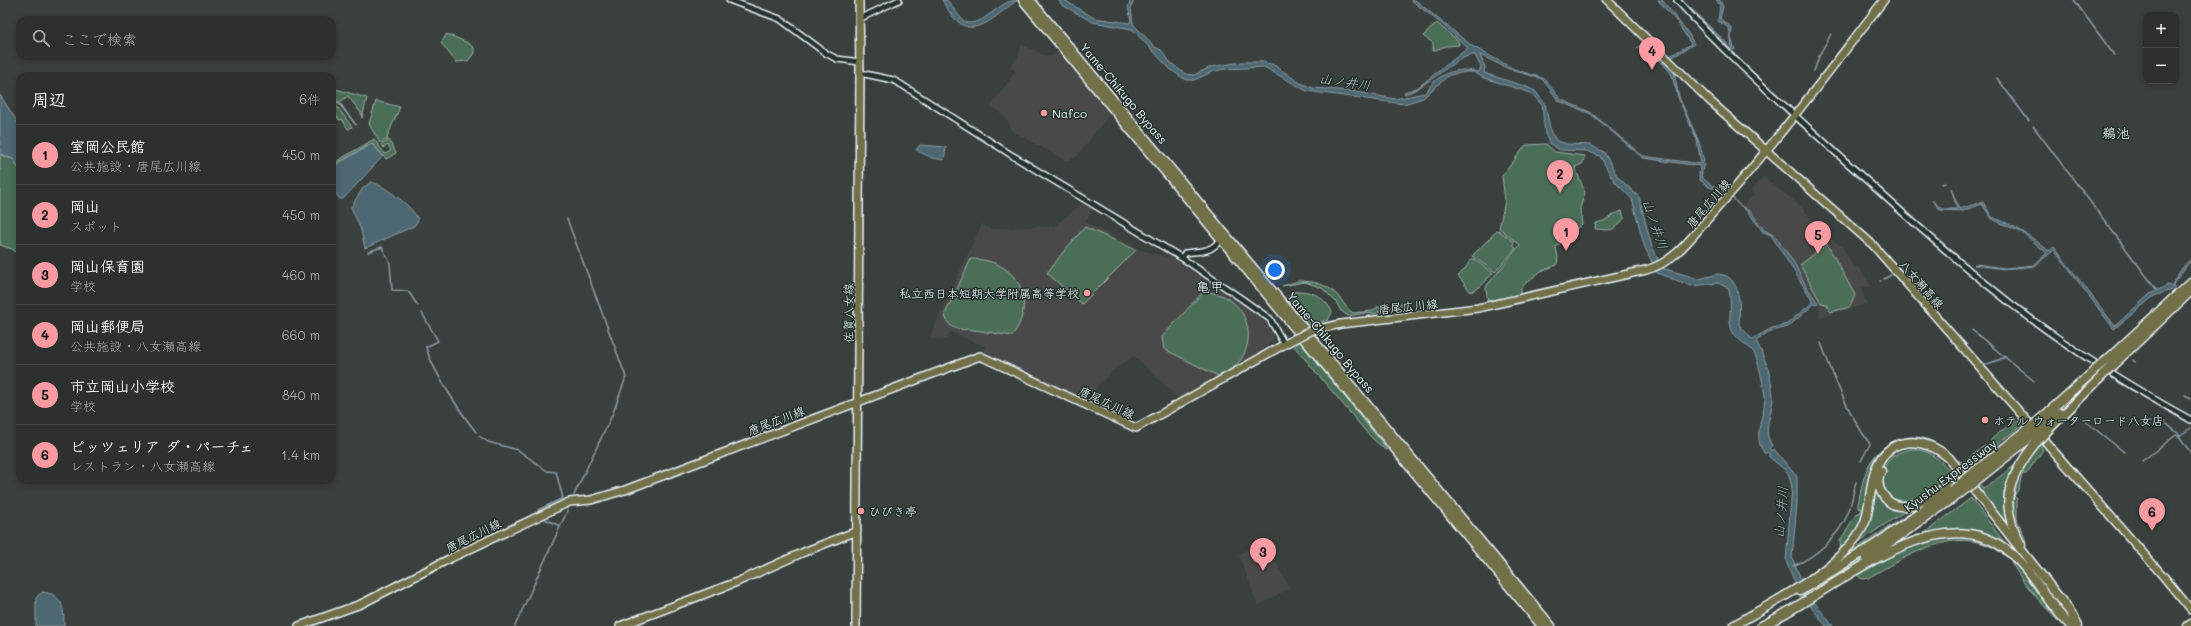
<!DOCTYPE html>
<html lang="ja">
<head>
<meta charset="utf-8">
<style>
	:root { --surface:#2c302e; --page:#343836; --text:#f1f3f6; --muted:#a6a9aa; --line:#484b4a; --accent:#ff9aa2 }
	body { margin:0; font-family:Mali,"Klee One",sans-serif; background:var(--page); color:var(--text) }
	.controls { position:absolute; right:12px; top:12px; display:grid; overflow:hidden; border-radius:8px; box-shadow:0 2px 6px #0003 }
	.controls button { width:36px; height:36px; display:grid; place-items:center; padding:0; border:0; border-bottom:1px solid var(--line); background:var(--surface); color:var(--text); font:20px sans-serif }
	.you { position:absolute; left:1275px; top:270px; width:14px; height:14px; margin:-10px; border:3px solid #fff; border-radius:50%; background:#1a73e8; box-shadow:0 0 0 6px #1a73e833 }
	.badge { display:grid; place-items:center; width:26px; height:26px; border-radius:50%; background:var(--accent); color:#111; font-size:13px; font-weight:700 }
	.pin { position:absolute; translate:-50% -33px; filter:drop-shadow(0 1px 2px #0008) }
	.pin::after { content:''; position:absolute; top:21px; width:14px; height:12px; background:inherit; clip-path:polygon(0 0,100% 0,50% 100%) }
	.list { margin:0; padding:0; list-style:none }
	h2 { display:flex; justify-content:space-between; align-items:center; height:52px; margin:0; padding:0 16px; font-size:17px }
	h2 small { font-size:13px; font-weight:400; color:var(--muted) }
	.list li { display:grid; grid-template-columns:26px 1fr auto; gap:12px; align-items:center; box-sizing:border-box; height:60px; padding:0 16px; border-top:1px solid var(--line) }
	.list b { display:block; font-size:15px; white-space:nowrap }
	.list p { margin:0; font-size:13px; white-space:nowrap; color:var(--muted) }
	.list em { font-size:13px; font-style:normal; color:var(--muted) }
	.icon { flex:none; width:22px; height:22px; fill:none; stroke:currentColor; stroke-width:2; stroke-linecap:round; stroke-linejoin:round }
	.map { position:relative; flex:none; width:2191px; height:626px; overflow:hidden }
	.search { position:absolute; background:var(--surface); box-shadow:0 2px 6px #0003; left:16px; top:16px; width:320px; height:44px; display:flex; align-items:center; gap:10px; box-sizing:border-box; padding:0 14px; border-radius:12px; color:var(--muted); font-size:15px }
	.panel { position:absolute; background:var(--surface); box-shadow:0 2px 6px #0003; left:16px; top:72px; width:320px; height:412px; border-radius:12px }
	.map>svg:first-child { display:block }
</style>
</head>
<body>
<div class="map">
<svg width="2191" height="626" viewBox="0 0 2191 626">
	<rect width="100%" height="100%" fill="#3a403e"/>
	<filter id="ink" filterUnits="userSpaceOnUse"><feTurbulence type="fractalNoise" baseFrequency=".025" numOctaves="2"/><feDisplacementMap in="SourceGraphic" scale="8" xChannelSelector="R" yChannelSelector="G"/><feConvolveMatrix kernelMatrix="1 2 1 2 8 2 1 2 1" color-interpolation-filters="sRGB"/></filter>
	<g filter="url(#ink)">
		<path fill="#484949" d="M1021 44 1046 56H1051L1060 51 1110 113 1077 157 1066 161 1011 130 1007 119 991 106 1016 71 1009 67 1019 55Z
			M1763 177 1801 206 1823 235 1842 246 1853 265 1860 269 1871 286 1861 288 1867 304 1820 317 1818 300 1806 286 1794 263 1775 236 1765 231 1752 212 1743 206 1754 195 1751 191Z
			M1083 203 1093 209 1085 222 1141 250 1167 257 1168 255 1264 319 1273 331 1274 341 1245 362 1180 400 1134 356 1115 368 1084 401 982 355 986 347 950 332 946 340 929 338 982 224 991 229 1054 226Z
			M1261 539 1267 544 1289 588 1258 606 1239 555Z"/>
		<path fill="#4c6e59" stroke="#9ab0a8" d="M1437 23 1458 41 1459 45 1446 46 1433 51V43L1423 36Z
			M447 34 468 43 474 48V53L468 61 456 62 441 43Z
			M332 88 367 98 362 118 361 113 348 96 340 102 332 99Z
			M332 100 338 102 356 125 338 103 336 105 352 127 348 129 342 119 339 120 334 112 332 113Z
			M376 101 400 107 387 137 388 139 380 143 369 124Z
			M374 139 384 153 386 154 391 150 388 145 383 148 381 145 389 140 396 153 386 159 372 143 332 166V164Z
			M1546 144 1555 152 1585 156 1582 164 1575 167 1585 193 1580 208 1582 224 1556 247 1558 257 1557 265 1541 271 1521 287V293L1504 301 1488 304 1486 288 1488 284 1520 245 1499 228 1505 201 1502 176 1526 145Z
			M0 155 13 159 20 171V255L12 249 0 245Z
			M1622 211 1624 218C1614 233 1609 230 1595 229L1596 223C1606 222 1612 214 1622 211Z
			M1085 227 1136 250 1082 304 1047 273 1064 251Z
			M1498 230 1514 242 1513 246 1516 248 1495 272 1472 256Z
			M1827 244 1855 295 1850 307 1830 312 1827 304 1821 303 1800 265Z
			M1472 258 1493 273 1481 286 1471 292 1458 276 1465 269Z
			M971 259C1016 259 1039 299 1012 336L968 329C956 331 946 326 945 314Z
			M1298 281C1313 281 1328 284 1338 296 1344 303 1346 308 1353 313L1372 311 1377 307 1395 306 1403 302V306L1378 312 1375 314 1365 313 1348 316 1341 311 1336 302 1322 288 1305 282 1282 286Z
			M1204 291C1212 293 1223 294 1230 300 1253 316 1255 351 1232 369 1228 372 1223 374 1218 376L1164 349 1162 337Z
			M1300 291C1315 292 1325 298 1332 312L1328 320 1308 325 1288 301 1291 292Z
			M1300 342 1387 449 1385 450 1368 434 1294 346Z
			M2015 420 2023 424 1967 469 1984 489 2019 462 2012 475V531L1945 450C1923 433 1909 441 1886 450L1858 531 1841 550 1840 541 1856 514 1861 512 1862 509 1858 508V504C1861 491 1863 475 1870 463 1885 438 1915 429 1939 445 1948 450 1954 462 1964 462L1983 447 1992 444 1991 440 1993 438Z
			M2040 445 2043 450 2026 474H2023C2018 482 2023 485 2014 496L2017 499V519L2026 541 2025 543C2004 515 2011 466 2040 445Z
			M1911 449C1932 449 1943 463 1956 478 1943 487 1916 507 1901 503 1878 498 1876 471 1892 457 1897 452 1904 451 1911 449Z
			M1875 480C1882 505 1885 504 1910 508L1857 543Z
			M1971 498 2011 551 1971 532 1918 538Z
			M1925 503 1847 558 1845 556Z
			M1970 537 1989 543 2010 557 2008 558C1964 519 1910 554 1868 578L1862 579 1857 575 1911 546 1934 538Z
			M2013 560C2030 580 2043 604 2062 622L2057 620C2043 605 2019 579 2011 561Z"/>
		<path fill="#4e6772" stroke="#8c9ea8" fill-rule="evenodd" d="M942 0H947L964 22C985 28 997 0 1018 0 1001 10 977 40 957 21 951 15 946 7 942 0Z
			M1058 0H1064L1094 18 1129 23 1131 20 1128 7 1131 0H1134L1131 8 1133 24 1155 47 1161 50 1171 63 1185 74 1194 75 1211 67 1242 62H1263L1274 65 1300 83 1313 88 1351 91 1395 99 1425 93C1428 91 1428 89 1430 86 1444 70 1460 68 1479 72L1481 67 1475 55C1459 53 1425 89 1405 94L1404 92 1417 88 1468 48 1443 25 1411 0H1415L1472 46 1514 69 1545 79 1560 99 1590 112 1643 156 1701 164 1697 140 1679 100 1671 73 1644 43 1636 49 1643 42 1663 60 1691 44 1677 22 1658 0H1662L1688 33 1694 44 1665 62 1674 72 1679 97 1699 142 1704 161 1701 177 1711 185 1727 191 1738 204 1751 212 1764 230 1775 236 1794 263 1806 286 1818 303 1814 304 1788 327 1768 332 1756 341C1765 357 1772 378 1773 397 1773 413 1761 430 1772 445L1769 449 1772 451 1774 449 1797 477V504L1792 557 1806 592 1833 626H1826L1798 590 1786 561 1792 488 1789 475 1785 470 1768 456 1770 454 1767 452 1765 454C1751 436 1765 416 1765 397 1764 388 1758 356 1752 350 1745 343 1734 338 1731 328 1728 315 1733 301 1728 288L1718 283 1691 286 1657 273 1644 245 1632 199 1614 181 1600 156 1586 151 1560 150 1550 144 1545 134 1542 105 1531 93 1484 78 1473 72H1466L1449 75 1423 98 1404 104 1307 91 1264 67 1225 69 1214 71 1194 80H1186L1171 70 1132 29 1093 22 1062 5ZM1480 55 1509 69 1542 79 1559 101 1591 114 1643 158 1700 166 1699 176 1700 180 1709 187 1726 193 1749 213 1763 232 1771 235 1813 301 1812 303 1787 324 1772 328 1752 339 1739 325C1740 308 1742 275 1718 274L1699 279 1662 268 1651 244 1639 197 1617 176 1604 152 1590 145 1567 144 1557 141 1551 133 1545 104 1535 91 1527 87 1484 73 1485 67Z
			M1682 0 1732 48 1729 28 1718 21 1720 5 1716 0H1720L1723 7 1720 19 1732 28 1731 38 1735 50 1730 49Z
			M0 95 20 126V170L13 159 0 154Z
			M372 144 383 156 343 199H340L332 190V167Z
			M920 145 946 147 944 160 932 158 916 150Z
			M371 182C381 183 418 210 418 221L414 226 365 248 361 230 351 207 363 188Z
			M1951 188 1959 209 1983 202 1992 217C2014 225 2031 236 2049 251L2054 247 2115 326 2150 294 2168 285 2172 287C2172 281 2187 260 2191 260L2173 284 2174 287 2172 290 2154 296 2114 329 2054 250 2035 266 2005 269 1974 265 1975 264 2005 268 2034 265 2047 253 2023 233 1992 219 1982 204 1963 211 1940 210 1932 200 1942 209H1957Z
			M42 592C63 594 64 608 64 626H36V598Z"/>
		<g fill="none" stroke-linecap="round" stroke-linejoin="round">
			<path stroke="#8c9ea8" stroke-width="1.5" d="M1601 0 1603 2
				M2074 0 2114 55
				M1814 71 1820 54 1831 34
				M1997 78 2029 121
				M332 100 340 103 348 115
				M1778 104 1789 113
				M350 117 356 125
				M2033 126 2157 290
				M1942 184 1945 183
				M567 219 626 377 613 413 574 495
				M368 252 382 247 390 263 392 290 408 291 418 306
				M1884 279 1891 275
				M1880 281H1881
				M422 313 438 341 426 347C432 370 461 413 476 432
				M1972 330 2034 381
				M1821 343C1834 378 1848 414 1870 444L1861 461
				M2133 360 2135 362
				M1985 365 2006 357
				M2185 395 2191 398
				M2075 414 2077 415
				M2081 418 2124 452
				M2162 420 2180 435
				M479 436 488 442 518 450 547 471 556 472 563 498 538 510 539 512
				M2179 436 2191 453
				M2142 461 2176 435 2179 436 2191 428
				M543 518 560 526
				M1793 566C1816 557 1839 536 1848 513 1852 503 1853 492 1856 482
				M515 626 569 507"/>
			<g stroke="#e8f1f8" stroke-width="8">
				<path id="minor" d="M729 0 780 19 827 54 837 59 860 62
					M1677 0C1728 57 1787 108 1844 160 1890 201 1936 244 1985 283 2049 336 2118 380 2191 420
					M859 19 899 0
					M860 73 893 80 902 85 1013 156 1182 258 1242 299 1270 319 1284 344
					M1182 258 1185 253C1204 250 1208 254 1223 238"/>
			</g>
			<g stroke="#e8f1f8" stroke-width="10">
				<path id="major" d="M1607 0 1710 101 1873 245 2164 577 2191 610
					M1313 330 1341 324 1478 308 1646 270C1676 262 1693 235 1712 214 1774 145 1828 72 1884 0
					M299 626 361 604 451 558 569 502 591 500 625 490 980 356 1136 428 1294 339
					M620 626 737 582 804 552 857 531
					M856 626 860 73 859 0"/>
			</g>
			<g stroke="#e8f1f8" stroke-width="11">
				<path id="highway" d="M1023 0 1542 626
					M1030 0 1551 626
					M2108 359 2191 282
					M2113 365 2191 291
					M2036 423 2093 372
					M2041 428 2059 413
					M2045 433 2102 376
					M1881 471C1877 479 1878 488 1883 495 1899 520 1932 497 1949 485
					M1973 473 2027 430
					M1977 480 2031 437
					M2021 545C1999 505 2007 480 2034 445
					M1866 559 1958 495
					M1800 591 1876 544 1952 490
					M1733 626C1768 605 1813 583 1842 554 1851 545 1860 534 1865 522 1870 506 1870 489 1874 474 1885 435 1923 435 1949 458L2071 613 2078 626
					M1761 626C1825 598 1933 495 2004 548 2032 568 2046 603 2071 626
					M2188 626 2191 624"/>
			</g>
			<use href="#minor" stroke="#26332d" stroke-width="5"/>
			<use href="#major" stroke="#71704a" stroke-width="7"/>
			<use href="#highway" stroke="#71704a" stroke-width="8"/>
			<g stroke="#e8f1f8" stroke-width="10" stroke-linecap="butt">
				<path id="major-bridge" d="M1294 339 1313 330"/>
			</g>
			<g stroke="#e8f1f8" stroke-width="11" stroke-linecap="butt">
				<path id="highway-bridge" d="M2093 372 2108 359
					M2102 376 2113 365
					M2027 430 2036 423
					M2031 437 2041 428
					M2034 445 2045 433
					M1952 490 1973 473
					M1958 495 1977 480"/>
			</g>
			<use href="#major-bridge" stroke="#71704a" stroke-width="7"/>
			<use href="#highway-bridge" stroke="#71704a" stroke-width="8"/>
		</g>
	</g>
	<g fill="#ff9aa2" stroke="#26332d" stroke-width="1.5">
		<circle cx="1044" cy="113" r="4"/>
		<circle cx="1087" cy="293" r="4"/>
		<circle cx="1985" cy="420" r="4"/>
		<circle cx="861" cy="511" r="4"/>
	</g>
	<g text-anchor="middle" dominant-baseline="central" stroke-width="3" stroke-linejoin="round" paint-order="stroke">
		<g font-size="12" fill="#e8f1f8" stroke="#26332d">
			<text transform="translate(1124 93) rotate(50)">Yame-Chikugo Bypass</text>
			<text transform="translate(1708 203) rotate(-49)">唐尾広川線</text>
			<text transform="translate(1922 284) rotate(49)">八女瀬高線</text>
			<text transform="translate(1408 306) rotate(-6)">唐尾広川線</text>
			<text transform="translate(848 313) rotate(-90)">佐賀八女線</text>
			<text transform="translate(1331 342) rotate(50)">Yame-Chikugo Bypass</text>
			<text transform="translate(1107 402) rotate(25)">唐尾広川線</text>
			<text transform="translate(776 420) rotate(-21)">唐尾広川線</text>
			<text transform="translate(1950 475) rotate(-37)">Kyushu Expressway</text>
			<text transform="translate(473 535) rotate(-26)">唐尾広川線</text>
		</g>
		<g font-size="12" fill="#e8f1f8" stroke="#26332d" text-anchor="start">
			<text x="1052" y="113">Nafco</text>
			<text x="1079" y="293" text-anchor="end">私立西日本短期大学附属高等学校</text>
			<text x="1993" y="420">ホテル ウォーターロード八女店</text>
			<text x="869" y="511">ひびき亭</text>
		</g>
		<g font-size="13" font-style="italic" fill="#aabac2" stroke="#26332d">
			<text transform="translate(1345 81) rotate(8)">山ノ井川</text>
			<text transform="translate(1656 224) rotate(71)">山ノ井川</text>
			<text transform="translate(1780 512) rotate(-85)">山ノ井川</text>
		</g>
		<g font-size="14" fill="#e8f1f8" stroke="#26332d">
			<text x="2116" y="132">鵜池</text>
			<text x="1210" y="286">亀甲</text>
		</g>
	</g>
</svg>
<div class="controls">
<button>+</button>
<button>−</button>
</div>
<div class="you"></div>
<div class="pin badge" style="left:1566px;top:251px">1</div>
<div class="pin badge" style="left:1560px;top:193px">2</div>
<div class="pin badge" style="left:1263px;top:571px">3</div>
<div class="pin badge" style="left:1652px;top:70px">4</div>
<div class="pin badge" style="left:1818px;top:254px">5</div>
<div class="pin badge" style="left:2152px;top:531px">6</div>
<div class="search"><svg class="icon" aria-label="search" viewBox="0 0 24 24"><circle cx="10" cy="10" r="6"/><path d="M15 15l6 6"/></svg>ここで検索</div>
<section class="panel">
<h2>周辺<small>6件</small></h2>
<ul class="list">
<li><span class="badge">1</span><div><b>室岡公民館</b><p>公共施設 · 唐尾広川線</p></div><em>450 m</em></li>
<li><span class="badge">2</span><div><b>岡山</b><p>スポット</p></div><em>450 m</em></li>
<li><span class="badge">3</span><div><b>岡山保育園</b><p>学校</p></div><em>460 m</em></li>
<li><span class="badge">4</span><div><b>岡山郵便局</b><p>公共施設 · 八女瀬高線</p></div><em>660 m</em></li>
<li><span class="badge">5</span><div><b>市立岡山小学校</b><p>学校</p></div><em>840 m</em></li>
<li><span class="badge">6</span><div><b>ピッツェリア ダ・パーチェ</b><p>レストラン · 八女瀬高線</p></div><em>1.4 km</em></li>
</ul>
</section>
</div>
</body>
</html>
